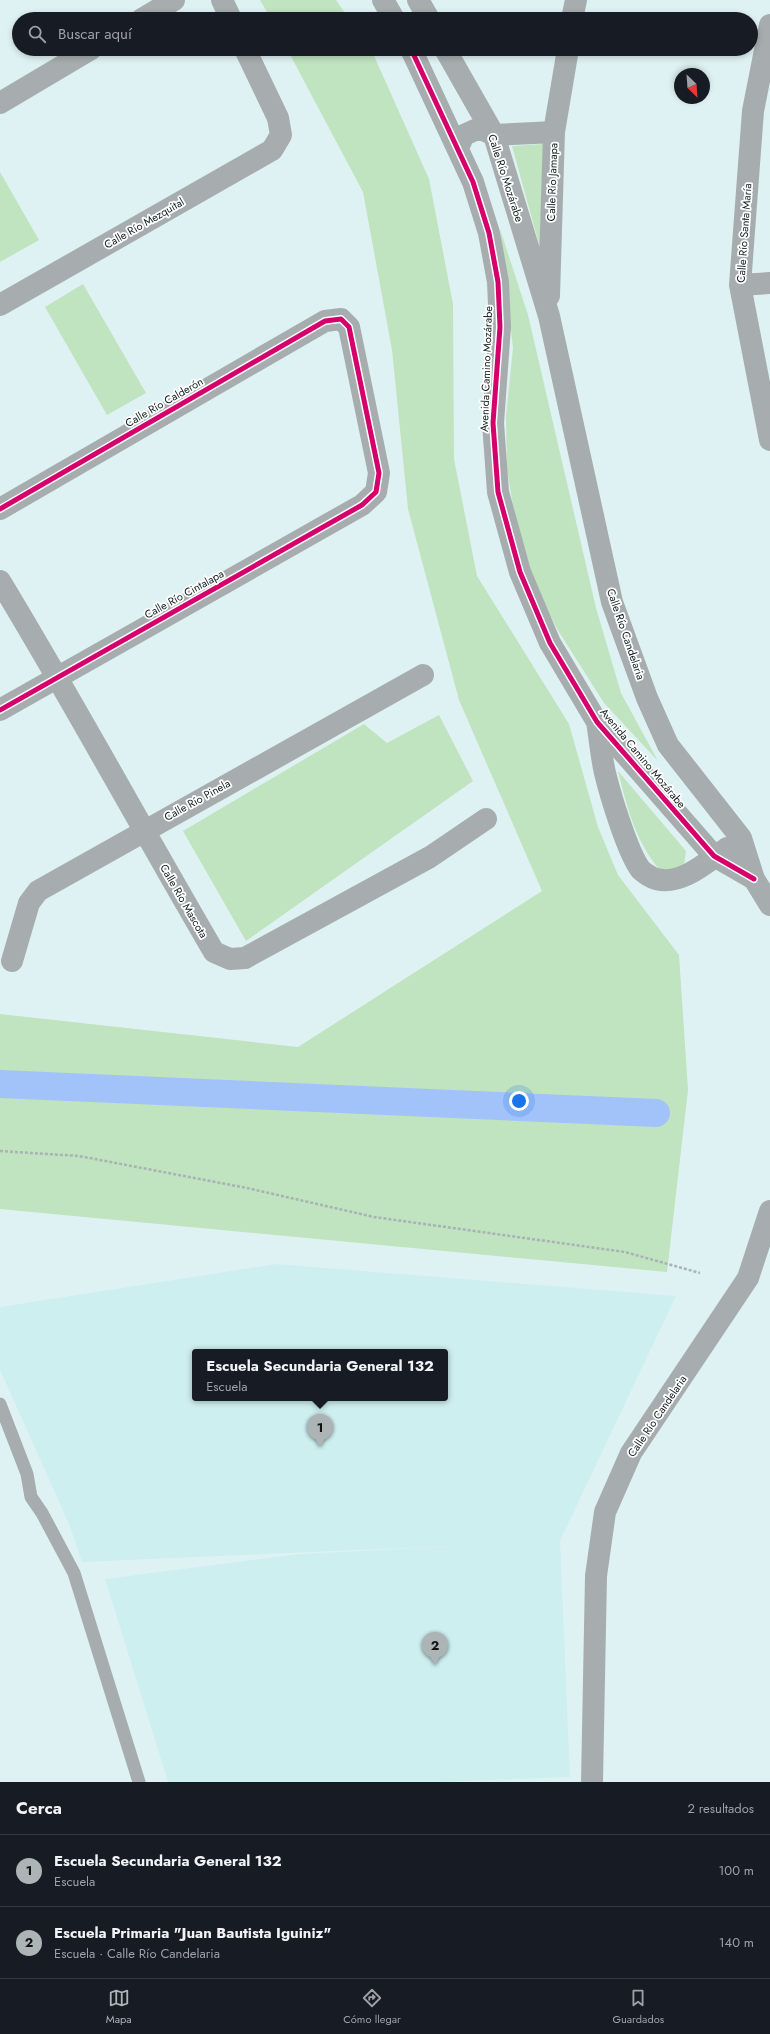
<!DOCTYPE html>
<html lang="es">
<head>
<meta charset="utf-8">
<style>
	:root { --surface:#171b24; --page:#242831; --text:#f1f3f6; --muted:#9ea1a6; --line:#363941; --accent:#acb4b6 }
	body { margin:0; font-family:Jost,sans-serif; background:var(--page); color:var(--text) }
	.compass { position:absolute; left:674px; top:68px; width:36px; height:36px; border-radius:50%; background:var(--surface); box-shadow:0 2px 6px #0003; rotate:155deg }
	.you { position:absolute; left:519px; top:1101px; width:14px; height:14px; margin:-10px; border:3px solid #fff; border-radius:50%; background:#1a73e8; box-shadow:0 0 0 6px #1a73e833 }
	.badge { display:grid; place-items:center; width:26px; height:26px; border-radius:50%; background:var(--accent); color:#111; font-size:13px; font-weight:700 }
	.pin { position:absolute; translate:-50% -33px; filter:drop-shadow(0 1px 2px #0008) }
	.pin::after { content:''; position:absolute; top:21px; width:14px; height:12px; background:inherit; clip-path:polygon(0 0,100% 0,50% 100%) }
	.popup { position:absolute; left:192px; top:1349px; width:256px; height:52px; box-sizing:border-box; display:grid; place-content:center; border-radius:4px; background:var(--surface); filter:drop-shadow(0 1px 3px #0005); font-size:13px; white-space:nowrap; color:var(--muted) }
	.popup b { font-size:15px; color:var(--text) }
	.popup::after { content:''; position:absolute; left:50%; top:100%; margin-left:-8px; border:8px solid transparent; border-top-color:var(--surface) }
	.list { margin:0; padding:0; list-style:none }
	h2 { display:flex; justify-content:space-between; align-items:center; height:52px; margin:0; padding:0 16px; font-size:17px }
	h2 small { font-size:13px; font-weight:400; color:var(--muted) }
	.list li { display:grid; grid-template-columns:26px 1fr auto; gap:12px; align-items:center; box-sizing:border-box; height:72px; padding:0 16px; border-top:1px solid var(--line) }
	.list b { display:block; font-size:15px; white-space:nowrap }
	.list p { margin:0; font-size:13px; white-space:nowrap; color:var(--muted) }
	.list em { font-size:13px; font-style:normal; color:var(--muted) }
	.icon { flex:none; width:22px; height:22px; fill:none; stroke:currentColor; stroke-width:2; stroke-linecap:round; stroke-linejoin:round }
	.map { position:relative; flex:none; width:770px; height:1782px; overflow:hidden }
	.search { position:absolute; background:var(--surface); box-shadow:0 2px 6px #0003; left:12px; right:12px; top:12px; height:44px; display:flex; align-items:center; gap:10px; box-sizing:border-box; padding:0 14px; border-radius:22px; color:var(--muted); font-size:15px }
	.sheet { height:196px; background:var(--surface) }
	nav { display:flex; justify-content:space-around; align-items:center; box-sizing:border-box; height:56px; border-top:1px solid var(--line); background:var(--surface); font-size:11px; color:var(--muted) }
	nav a { display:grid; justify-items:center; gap:2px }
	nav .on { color:var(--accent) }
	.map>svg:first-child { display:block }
</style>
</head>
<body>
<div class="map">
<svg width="770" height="1782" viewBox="0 0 770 1782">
	<rect width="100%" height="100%" fill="#dff2f3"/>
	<path fill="#ceeff0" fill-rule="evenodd" d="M276 1264 676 1296 560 1541 570 1777 442 1782H168L105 1579 299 1554 454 1546 82 1562 69 1524 0 1370V1307ZM195 1352H445V1398H195Z"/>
	<path fill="#c0e3c0" d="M260 0H336L349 19H271Z
		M287 49H371L429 179 453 304 454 459 477 576 569 724 598 827 618 875 679 955 688 1090 667 1272 0 1209V1014L298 1047 542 891 459 700 408 509 392 350 363 192Z
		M543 144 540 248 512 146Z
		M0 172 39 240 0 262Z
		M500 229 528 315 596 608 621 693 658 761 604 703 559 632 542 600 526 558 515 517 507 470 506 416 513 348Z
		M83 284 146 393 107 415 45 307Z
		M439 715 473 781 246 941 183 831 364 724 387 743Z
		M618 771 686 851 684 865 671 871 659 869C635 840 627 807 618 771Z"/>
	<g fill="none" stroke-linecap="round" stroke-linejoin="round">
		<path stroke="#a1c3fa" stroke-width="28" d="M0 1084 656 1113"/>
		<path stroke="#a9b2b4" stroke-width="2.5" stroke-dasharray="3 2" stroke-linecap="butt" d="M0 1151 79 1156 247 1188 374 1217 625 1252 700 1273"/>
		<path stroke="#a7adaf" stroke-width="13" d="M0 1404 27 1474 31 1497 42 1513 74 1573 139 1782"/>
		<path stroke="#a7adaf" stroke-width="22" d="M222 0 231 19
			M383 0 394 19
			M418 0 429 19
			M142 19 174 0
			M572 19 576 0
			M770 25 753 111 740 285 770 440
			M411 49 473 182 489 233 498 282 500 327 493 423 498 492 520 572 550 643 597 722 714 856 754 879
			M445 49 494 135 549 316 612 602 647 698 668 745 741 838 754 879 770 905
			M0 103 91 49
			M458 148 464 135 475 130H483L494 135 554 132
			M740 285 770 283
			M549 296 554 132 568 49
			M0 305 272 150 281 135 278 118 245 49
			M0 509 325 321 341 319 349 327 379 473 376 492 362 505 0 710
			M0 581C74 703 142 829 214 952L230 959 245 958 430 857 486 819
			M597 722C600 739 601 756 605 773 610 794 628 854 641 870 644 873 652 878 656 879 682 886 708 861 727 848
			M12 961 29 903 38 891 423 675
			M592 1782 596 1576 605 1512 631 1453 748 1278 770 1211"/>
		<g stroke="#fff" stroke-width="8">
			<path id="cycleway" d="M411 49 473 182 489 233 498 282 500 327 493 423 498 492 520 572 550 643 597 722 714 856 754 879
				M0 509 325 321 341 319 349 327 379 473 376 492 362 505 0 710"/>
		</g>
		<use href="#cycleway" stroke="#d6006c" stroke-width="5"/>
	</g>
	<g text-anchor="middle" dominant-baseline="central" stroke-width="3.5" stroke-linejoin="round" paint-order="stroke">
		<g font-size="11" fill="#0f1c1c" stroke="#fff">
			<text transform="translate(506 178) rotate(72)">Calle Río Mozárabe</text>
			<text transform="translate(552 182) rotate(-88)">Calle Río Jamapa</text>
			<text transform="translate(144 223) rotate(-30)">Calle Río Mezquital</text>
			<text transform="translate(744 233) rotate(-86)">Calle Río Santa María</text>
			<text transform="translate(486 369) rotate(-88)">Avenida Camino Mozárabe</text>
			<text transform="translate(164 402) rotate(-30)">Calle Río Calderón</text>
			<text transform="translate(184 594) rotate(-29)">Calle Río Cintalapa</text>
			<text transform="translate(626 634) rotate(71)">Calle Río Candelaria</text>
			<text transform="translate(643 758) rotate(50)">Avenida Camino Mozárabe</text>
			<text transform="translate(197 800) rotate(-29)">Calle Río Pinela</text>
			<text transform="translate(184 901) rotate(60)">Calle Río Mascota</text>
			<text transform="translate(657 1416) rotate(-56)">Calle Río Candelaria</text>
		</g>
	</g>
</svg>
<svg class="compass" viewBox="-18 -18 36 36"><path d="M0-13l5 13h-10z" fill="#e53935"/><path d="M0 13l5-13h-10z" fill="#9ea1a6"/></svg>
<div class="you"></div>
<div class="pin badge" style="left:320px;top:1447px">1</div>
<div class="popup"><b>Escuela Secundaria General 132</b>Escuela</div>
<div class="pin badge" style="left:435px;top:1665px">2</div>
<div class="search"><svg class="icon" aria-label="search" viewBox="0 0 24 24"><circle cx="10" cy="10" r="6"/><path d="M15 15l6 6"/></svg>Buscar aquí</div>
</div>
<section class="sheet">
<h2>Cerca<small>2 resultados</small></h2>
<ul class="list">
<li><span class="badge">1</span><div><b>Escuela Secundaria General 132</b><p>Escuela</p></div><em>100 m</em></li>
<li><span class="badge">2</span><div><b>Escuela Primaria &quot;Juan Bautista Iguiniz&quot;</b><p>Escuela · Calle Río Candelaria</p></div><em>140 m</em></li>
</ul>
</section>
<nav>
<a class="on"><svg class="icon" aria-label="map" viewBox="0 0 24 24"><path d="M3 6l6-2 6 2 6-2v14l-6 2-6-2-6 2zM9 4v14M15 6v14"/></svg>Mapa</a>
<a><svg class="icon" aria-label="directions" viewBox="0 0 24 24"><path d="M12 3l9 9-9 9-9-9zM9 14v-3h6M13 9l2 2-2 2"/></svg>Cómo llegar</a>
<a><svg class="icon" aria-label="saved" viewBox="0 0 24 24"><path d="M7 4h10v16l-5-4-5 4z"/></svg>Guardados</a>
</nav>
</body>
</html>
